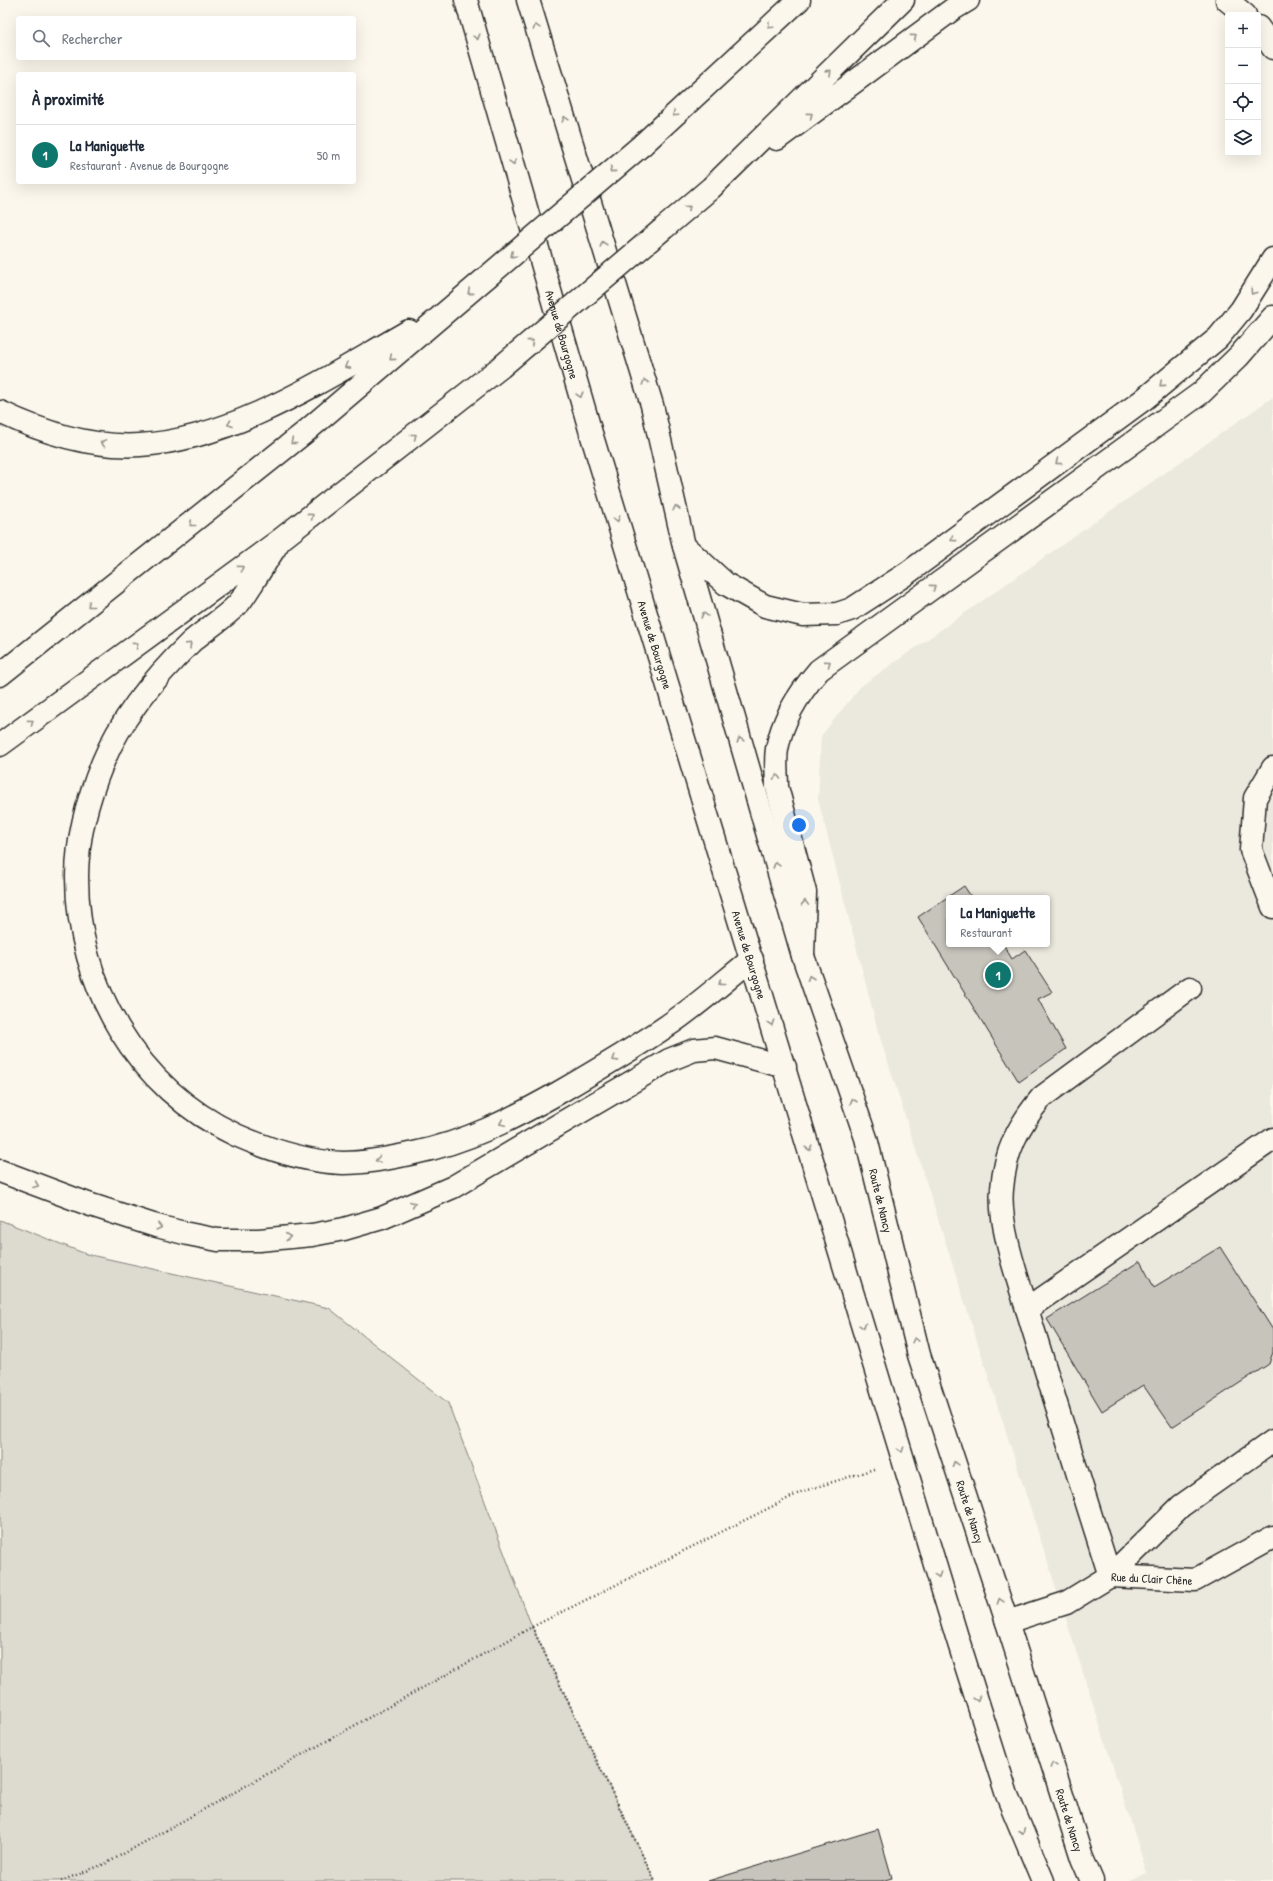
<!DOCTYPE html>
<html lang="fr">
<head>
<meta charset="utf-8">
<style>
	:root { --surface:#fff; --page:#f2f2f3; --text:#1f2937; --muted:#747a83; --line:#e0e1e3; --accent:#0f766e }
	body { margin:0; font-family:"Patrick Hand",sans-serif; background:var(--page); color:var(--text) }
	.controls { position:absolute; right:12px; top:12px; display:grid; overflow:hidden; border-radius:4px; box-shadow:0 4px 16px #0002 }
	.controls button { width:36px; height:36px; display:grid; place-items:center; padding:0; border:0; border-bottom:1px solid var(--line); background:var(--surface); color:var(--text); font:20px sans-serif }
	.you { position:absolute; left:799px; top:825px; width:14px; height:14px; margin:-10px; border:3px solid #fff; border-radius:50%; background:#1a73e8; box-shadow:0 0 0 6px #1a73e833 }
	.badge { display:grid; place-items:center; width:26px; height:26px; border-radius:50%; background:var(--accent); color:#fff; font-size:13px; font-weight:700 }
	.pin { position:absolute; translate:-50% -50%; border:2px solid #fff; box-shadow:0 1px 4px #0006 }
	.popup { position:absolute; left:946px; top:895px; width:104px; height:52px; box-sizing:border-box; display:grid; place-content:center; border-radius:4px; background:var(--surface); filter:drop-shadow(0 1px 3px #0005); font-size:13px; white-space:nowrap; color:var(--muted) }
	.popup b { font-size:15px; color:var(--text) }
	.popup::after { content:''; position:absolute; left:50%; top:100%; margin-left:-8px; border:8px solid transparent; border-top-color:var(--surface) }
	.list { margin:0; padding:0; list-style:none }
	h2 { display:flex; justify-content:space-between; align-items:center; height:52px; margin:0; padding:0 16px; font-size:17px }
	h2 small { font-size:13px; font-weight:400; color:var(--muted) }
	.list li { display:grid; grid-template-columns:26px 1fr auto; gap:12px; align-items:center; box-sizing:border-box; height:60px; padding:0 16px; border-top:1px solid var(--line) }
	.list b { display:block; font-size:15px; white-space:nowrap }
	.list p { margin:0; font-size:13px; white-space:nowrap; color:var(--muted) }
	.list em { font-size:13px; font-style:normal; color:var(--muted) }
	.icon { flex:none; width:22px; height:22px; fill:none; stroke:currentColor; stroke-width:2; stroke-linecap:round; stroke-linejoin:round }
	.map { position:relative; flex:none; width:1273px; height:1881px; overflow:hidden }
	.search { position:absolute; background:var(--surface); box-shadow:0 4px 16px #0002; left:16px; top:16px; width:340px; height:44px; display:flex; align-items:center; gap:10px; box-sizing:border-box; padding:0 14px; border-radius:4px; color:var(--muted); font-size:15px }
	.panel { position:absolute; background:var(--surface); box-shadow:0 4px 16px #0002; left:16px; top:72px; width:340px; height:112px; border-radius:4px }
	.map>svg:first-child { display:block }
</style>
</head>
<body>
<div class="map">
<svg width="1273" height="1881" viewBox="0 0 1273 1881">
	<rect width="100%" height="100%" fill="#fbf7ec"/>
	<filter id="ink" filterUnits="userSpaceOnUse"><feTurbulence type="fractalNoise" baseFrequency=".025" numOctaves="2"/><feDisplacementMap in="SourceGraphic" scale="8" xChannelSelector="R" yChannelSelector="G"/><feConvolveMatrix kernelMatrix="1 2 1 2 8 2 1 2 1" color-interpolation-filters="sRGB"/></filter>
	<g filter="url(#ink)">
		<path fill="#ebe8de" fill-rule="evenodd" d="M1273 397V1881H1128L1147 1873 878 1031 818 799 821 736 861 686ZM949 898H1047V944H949Z"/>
		<path fill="#dddad0" stroke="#84827e" d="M0 1220 86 1254 329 1308 448 1403 532 1627 655 1881H0Z"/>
		<path fill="#c7c4bc" stroke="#2b2b2b" d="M964 886 972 898H949V944H1003L1012 959 1025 950 1052 992 1038 999 1066 1049 1019 1082 918 917Z
			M1220 1247 1273 1330V1352L1269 1364 1172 1427 1143 1385 1102 1411 1047 1319 1140 1261 1154 1287Z
			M878 1829 892 1878 881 1881H708Z"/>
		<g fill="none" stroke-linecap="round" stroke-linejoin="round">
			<g stroke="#2b2b2b" stroke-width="25">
				<g id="minor">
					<path d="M1273 768 1255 798 1251 850 1273 907"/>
					<path d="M1027 1309 1273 1139"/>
					<path d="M1110 1576C1083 1492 1057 1407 1031 1322 1020 1285 998 1227 1002 1189 1005 1151 1018 1126 1042 1097L1190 988"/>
					<path id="s1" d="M1110 1576 1195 1580 1273 1537"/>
					<path d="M1007 1622 1066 1603 1110 1576 1181 1506 1273 1441"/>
				</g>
			</g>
			<g stroke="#2b2b2b" stroke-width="25">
				<g id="major">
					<path id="s2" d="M466 0 591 433 957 1637 1007 1795 1043 1881"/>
					<path id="s3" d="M528 0 652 405 684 546 803 956 866 1138 919 1355 1007 1622 1082 1858 1092 1881"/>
				</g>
			</g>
			<g stroke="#2b2b2b" stroke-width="25">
				<path id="highway" d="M1227 0 1245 15
					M1258 27 1273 48
					M777 139 953 9 968 0
					M642 145 799 0
					M664 228 711 188 903 0
					M0 412C42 432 93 448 140 445 234 440 329 376 409 331
					M280 540C271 554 261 569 252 584 247 591 243 599 237 605 223 619 206 629 191 642 155 677 122 716 103 762 88 798 77 839 77 877 77 985 137 1089 236 1135 270 1150 306 1162 343 1163 367 1163 391 1158 414 1153 467 1142 512 1119 558 1093 594 1072 630 1051 664 1028 695 1008 723 982 752 959
					M684 546 726 584 765 606 803 615 837 614 852 609 906 574 1143 400 1218 338 1241 310 1273 259
					M0 675 304 433 487 277
					M0 745 280 540 501 367
					M803 956 805 892 777 787C777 775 775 761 777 749 782 720 800 692 819 670L1201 393 1239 356 1273 317
					M0 1171 88 1204 153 1225 188 1234 218 1240H259L312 1235 344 1229 382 1218 453 1187 669 1060 694 1050 715 1048 785 1067"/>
			</g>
			<path stroke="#2b2b2b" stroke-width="2.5" stroke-dasharray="1 3" stroke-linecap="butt" d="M532 1627 655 1881
				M61 1881 107 1863 532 1627 801 1492 874 1469"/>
			<use href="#minor" stroke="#fbf7ec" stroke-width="22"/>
			<use href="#major" stroke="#fbf7ec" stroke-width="22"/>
			<use href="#highway" stroke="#fbf7ec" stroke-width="22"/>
			<g stroke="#2b2b2b" stroke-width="25" stroke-linecap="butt">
				<path id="highway-bridge" d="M487 277 642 145
					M501 367 664 228"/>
			</g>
			<use href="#highway-bridge" stroke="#fbf7ec" stroke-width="22"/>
		</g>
		<defs><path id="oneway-chevron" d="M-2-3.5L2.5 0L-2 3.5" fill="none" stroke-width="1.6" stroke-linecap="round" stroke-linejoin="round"/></defs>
		<g stroke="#93918c">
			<use href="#oneway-chevron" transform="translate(770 26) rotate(137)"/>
			<use href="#oneway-chevron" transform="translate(536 27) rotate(-108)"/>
			<use href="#oneway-chevron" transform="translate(477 37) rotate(74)"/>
			<use href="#oneway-chevron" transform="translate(914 37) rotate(-37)"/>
			<use href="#oneway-chevron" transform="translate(829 72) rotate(-44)"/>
			<use href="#oneway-chevron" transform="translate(675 114) rotate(137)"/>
			<use href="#oneway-chevron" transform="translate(810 115) rotate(-37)"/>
			<use href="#oneway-chevron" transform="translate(565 119) rotate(-107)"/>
			<use href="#oneway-chevron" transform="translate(513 162) rotate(74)"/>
			<use href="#oneway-chevron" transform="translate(612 170) rotate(139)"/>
			<use href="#oneway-chevron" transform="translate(688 208) rotate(-41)"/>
			<use href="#oneway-chevron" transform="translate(603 244) rotate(-107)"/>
			<use href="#oneway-chevron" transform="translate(513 255) rotate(139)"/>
			<use href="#oneway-chevron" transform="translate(470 292) rotate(139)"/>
			<use href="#oneway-chevron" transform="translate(1253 292) rotate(123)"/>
			<use href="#oneway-chevron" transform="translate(531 342) rotate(-40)"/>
			<use href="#oneway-chevron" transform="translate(392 358) rotate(140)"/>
			<use href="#oneway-chevron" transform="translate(347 366) rotate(151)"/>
			<use href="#oneway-chevron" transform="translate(645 382) rotate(-107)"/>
			<use href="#oneway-chevron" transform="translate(1162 384) rotate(140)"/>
			<use href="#oneway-chevron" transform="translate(580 395) rotate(74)"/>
			<use href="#oneway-chevron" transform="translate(230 424) rotate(160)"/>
			<use href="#oneway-chevron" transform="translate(414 436) rotate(-38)"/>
			<use href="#oneway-chevron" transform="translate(293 442) rotate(141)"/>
			<use href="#oneway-chevron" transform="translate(103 443) rotate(-172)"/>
			<use href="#oneway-chevron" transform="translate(1058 462) rotate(144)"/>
			<use href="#oneway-chevron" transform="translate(676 508) rotate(-103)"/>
			<use href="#oneway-chevron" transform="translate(311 516) rotate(-37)"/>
			<use href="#oneway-chevron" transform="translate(617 519) rotate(73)"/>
			<use href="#oneway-chevron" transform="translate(192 524) rotate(141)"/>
			<use href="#oneway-chevron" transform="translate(953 539) rotate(144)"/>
			<use href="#oneway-chevron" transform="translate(241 568) rotate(-36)"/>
			<use href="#oneway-chevron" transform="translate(933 587) rotate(-36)"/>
			<use href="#oneway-chevron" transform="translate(90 605) rotate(141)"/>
			<use href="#oneway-chevron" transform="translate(704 615) rotate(-106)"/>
			<use href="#oneway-chevron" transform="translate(136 645) rotate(-36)"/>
			<use href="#oneway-chevron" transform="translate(189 645) rotate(-44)"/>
			<use href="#oneway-chevron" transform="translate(828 663) rotate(-36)"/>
			<use href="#oneway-chevron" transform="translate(31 722) rotate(-36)"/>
			<use href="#oneway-chevron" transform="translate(740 740) rotate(-106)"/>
			<use href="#oneway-chevron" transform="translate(777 777) rotate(-91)"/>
			<use href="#oneway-chevron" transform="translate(776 865) rotate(-106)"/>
			<use href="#oneway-chevron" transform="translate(805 903) rotate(-88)"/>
			<use href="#oneway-chevron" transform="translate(810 978) rotate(-109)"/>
			<use href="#oneway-chevron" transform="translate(721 983) rotate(142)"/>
			<use href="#oneway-chevron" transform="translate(771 1023) rotate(73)"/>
			<use href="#oneway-chevron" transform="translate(615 1059) rotate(148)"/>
			<use href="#oneway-chevron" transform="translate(853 1101) rotate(-109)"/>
			<use href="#oneway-chevron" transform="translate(502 1123) rotate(155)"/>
			<use href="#oneway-chevron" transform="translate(809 1148) rotate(73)"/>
			<use href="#oneway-chevron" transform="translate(378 1160) rotate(170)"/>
			<use href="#oneway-chevron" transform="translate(36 1185) rotate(21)"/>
			<use href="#oneway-chevron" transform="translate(413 1204) rotate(-23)"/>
			<use href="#oneway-chevron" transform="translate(159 1227) rotate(14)"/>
			<use href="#oneway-chevron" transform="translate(288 1237) rotate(-5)"/>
			<use href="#oneway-chevron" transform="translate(863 1326) rotate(73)"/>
			<use href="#oneway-chevron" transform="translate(915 1340) rotate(-104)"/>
			<use href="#oneway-chevron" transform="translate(901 1450) rotate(73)"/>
			<use href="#oneway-chevron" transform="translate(955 1464) rotate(-108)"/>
			<use href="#oneway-chevron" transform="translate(938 1575) rotate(73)"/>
			<use href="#oneway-chevron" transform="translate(1000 1601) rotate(-108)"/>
			<use href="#oneway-chevron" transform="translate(977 1699) rotate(72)"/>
			<use href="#oneway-chevron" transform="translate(1053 1765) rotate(-108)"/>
			<use href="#oneway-chevron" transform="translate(1022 1831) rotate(67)"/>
		</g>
	</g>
	<g text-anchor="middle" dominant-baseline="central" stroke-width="4" stroke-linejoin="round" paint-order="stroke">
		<g font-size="12" fill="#2b2b2b" stroke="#fbf7ec">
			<text stroke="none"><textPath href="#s2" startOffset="348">Avenue de Bourgogne</textPath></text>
			<text stroke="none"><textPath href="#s2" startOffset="672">Avenue de Bourgogne</textPath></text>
			<text stroke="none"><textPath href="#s2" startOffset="996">Avenue de Bourgogne</textPath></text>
			<text stroke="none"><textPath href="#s3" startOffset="1252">Route de Nancy</textPath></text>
			<text stroke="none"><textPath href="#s3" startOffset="1576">Route de Nancy</textPath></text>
			<text stroke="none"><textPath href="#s1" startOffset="42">Rue du Clair Chêne</textPath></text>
			<text stroke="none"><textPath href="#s3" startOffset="1900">Route de Nancy</textPath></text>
		</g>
	</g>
</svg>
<div class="controls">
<button>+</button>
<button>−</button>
<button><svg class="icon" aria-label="locate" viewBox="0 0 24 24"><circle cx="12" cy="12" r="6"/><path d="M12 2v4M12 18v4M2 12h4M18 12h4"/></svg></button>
<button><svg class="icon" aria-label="layers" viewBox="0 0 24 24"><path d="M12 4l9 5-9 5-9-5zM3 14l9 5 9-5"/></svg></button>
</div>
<div class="you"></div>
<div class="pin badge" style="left:998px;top:975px">1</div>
<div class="popup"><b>La Maniguette</b>Restaurant</div>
<div class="search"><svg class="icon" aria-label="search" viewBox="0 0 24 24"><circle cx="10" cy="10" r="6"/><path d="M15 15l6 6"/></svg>Rechercher</div>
<section class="panel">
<h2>À proximité<small></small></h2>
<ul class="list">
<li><span class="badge">1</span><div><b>La Maniguette</b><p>Restaurant · Avenue de Bourgogne</p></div><em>50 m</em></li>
</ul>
</section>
</div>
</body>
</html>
